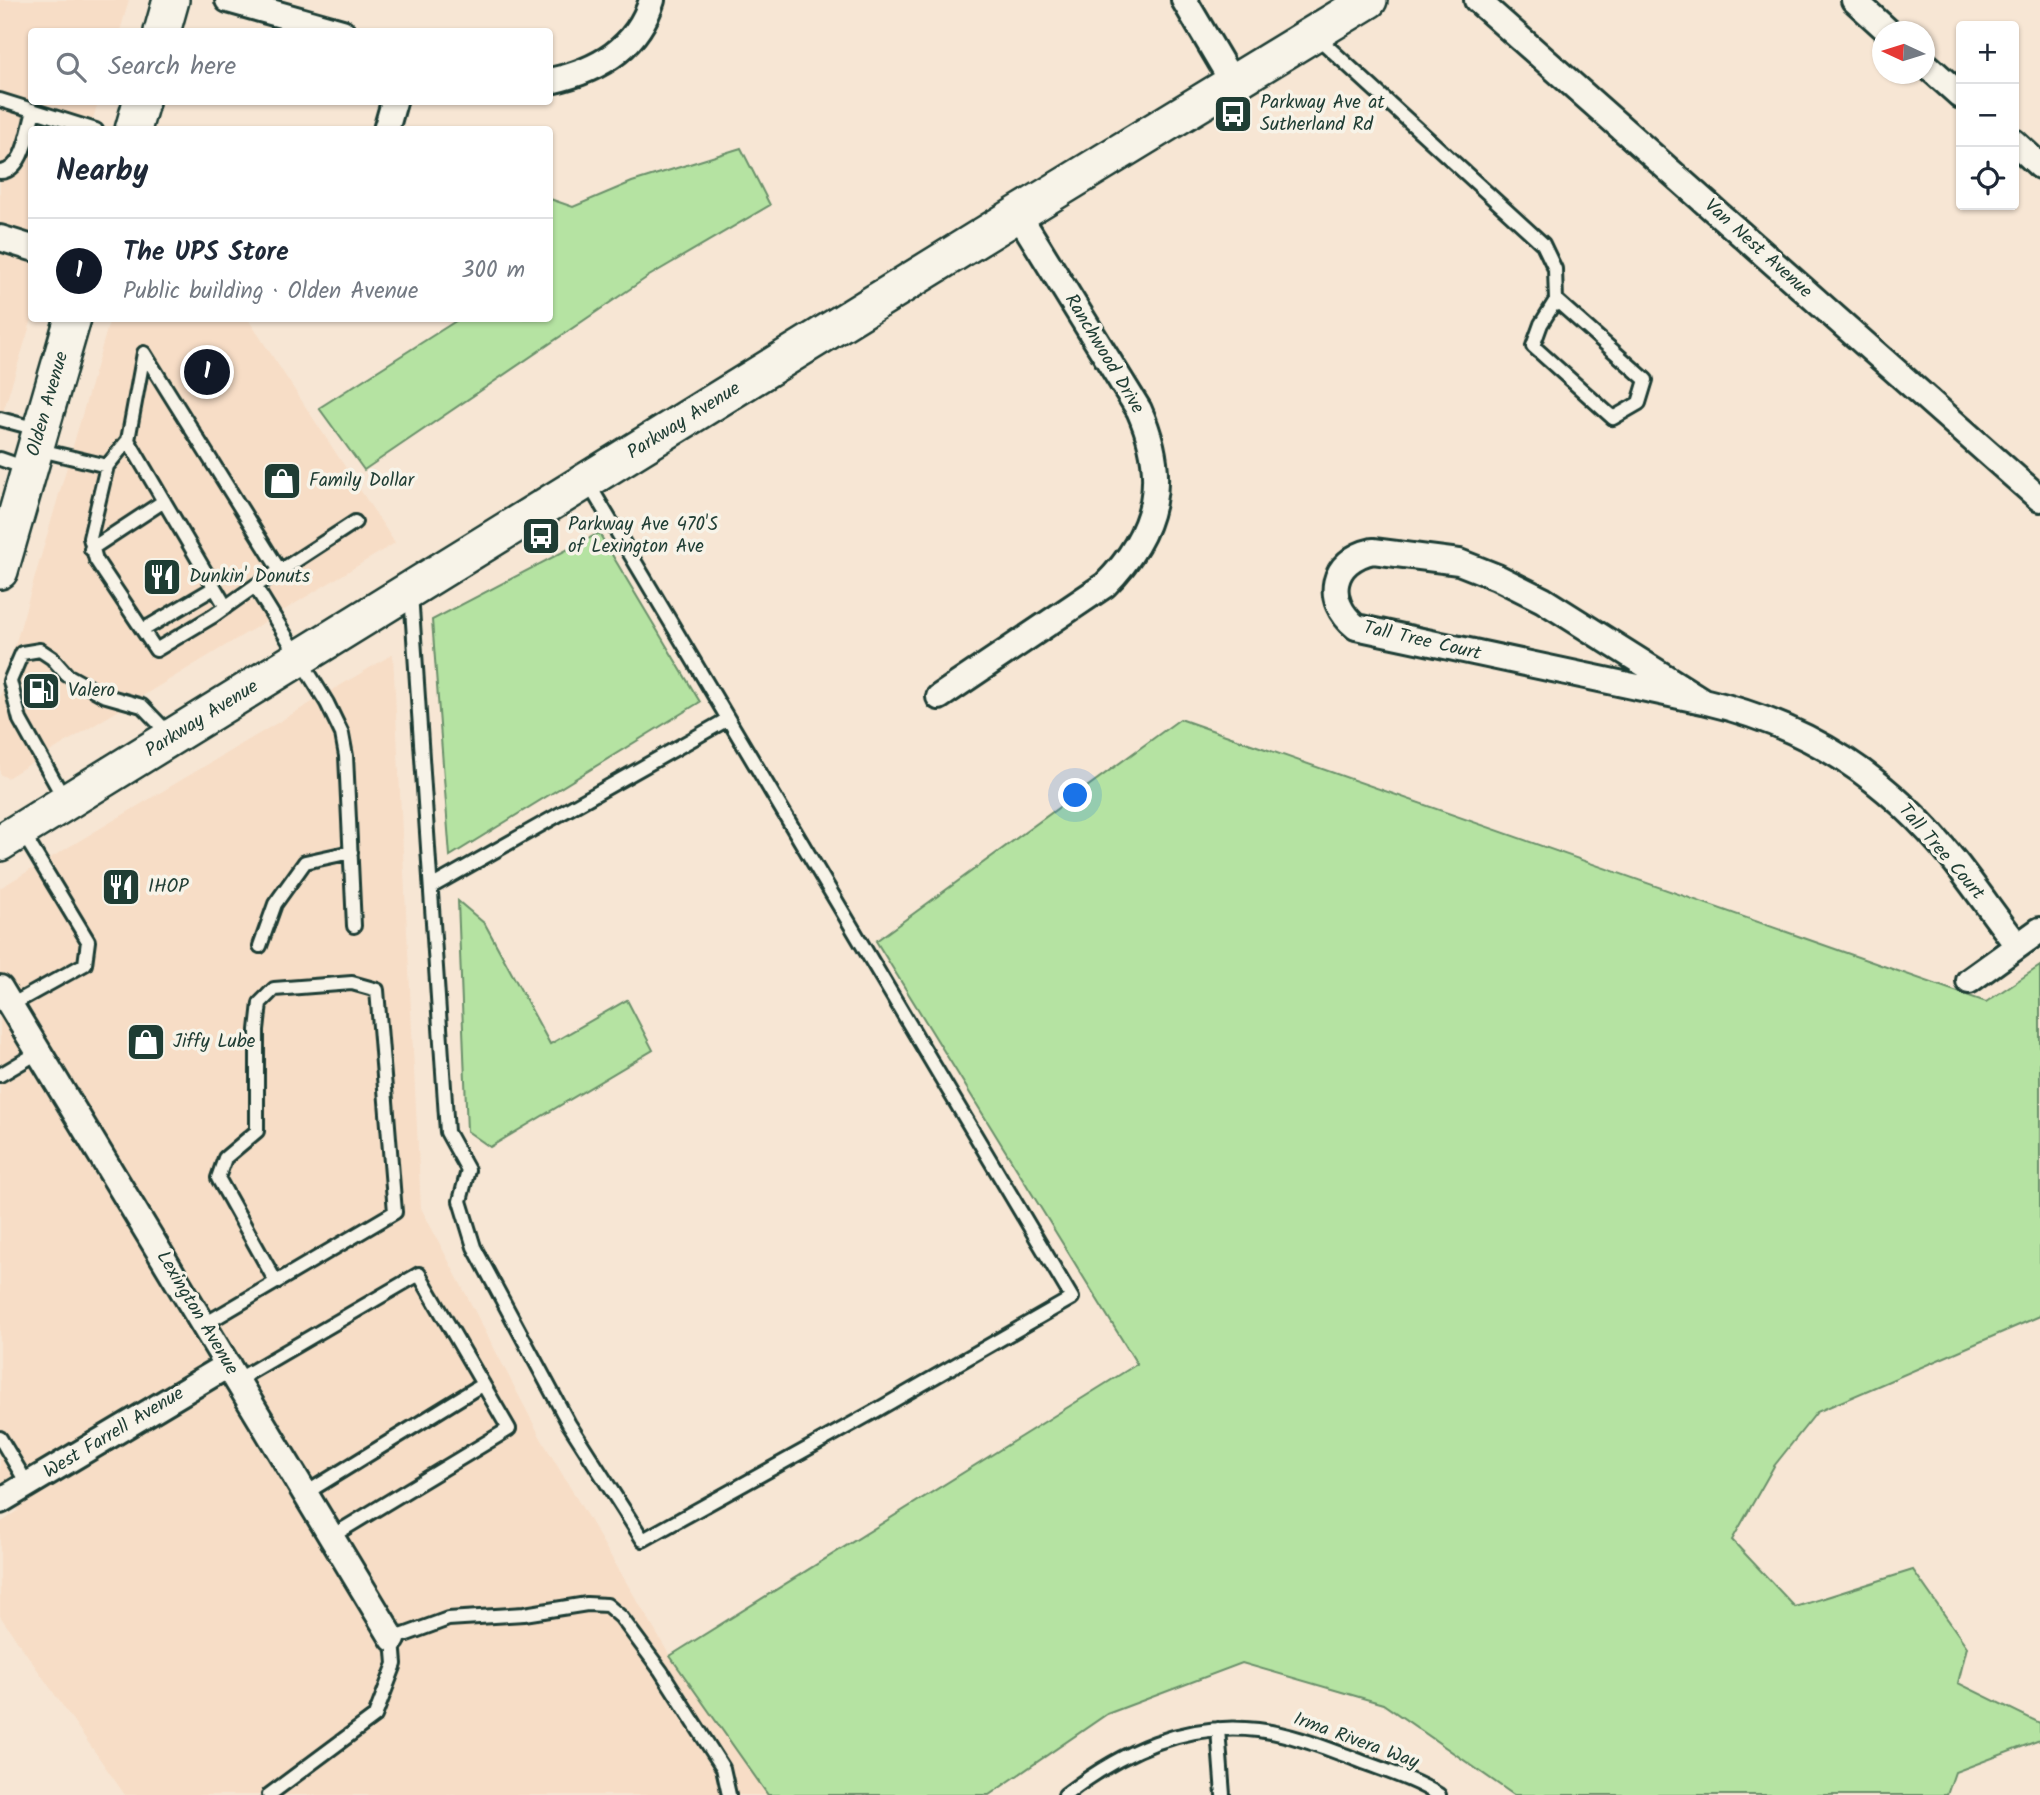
<!DOCTYPE html>
<html lang="en">
<head>
<meta charset="utf-8">
<style>
	:root { --surface:#fff; --page:#f6f6f7; --text:#1f2937; --muted:#747a83; --line:#e0e1e3; --accent:#111827 }
	body { margin:0; font-family:Kalam,sans-serif; background:var(--page); color:var(--text) }
	.controls { position:absolute; right:21px; top:21px; display:grid; overflow:hidden; border-radius:7px; box-shadow:0 2px 5px #0004 }
	.controls button { width:63px; height:63px; display:grid; place-items:center; padding:0; border:0; border-bottom:2px solid var(--line); background:var(--surface); color:var(--text); font:35px sans-serif }
	.compass { position:absolute; left:1872px; top:21px; width:63px; height:63px; border-radius:50%; background:var(--surface); box-shadow:0 2px 5px #0004; rotate:274deg }
	.you { position:absolute; left:1076px; top:796px; width:24px; height:24px; margin:-18px; border:5px solid #fff; border-radius:50%; background:#1a73e8; box-shadow:0 0 0 10px #1a73e833 }
	.badge { display:grid; place-items:center; width:46px; height:46px; border-radius:50%; background:var(--accent); color:#fff; font-size:23px; font-weight:700 }
	.pin { position:absolute; translate:-50% -50%; border:4px solid #fff; box-shadow:0 2px 7px #0006 }
	.list { margin:0; padding:0; list-style:none }
	h2 { display:flex; justify-content:space-between; align-items:center; height:91px; margin:0; padding:0 28px; font-size:30px }
	h2 small { font-size:23px; font-weight:400; color:var(--muted) }
	.list li { display:grid; grid-template-columns:46px 1fr auto; gap:21px; align-items:center; box-sizing:border-box; height:105px; padding:0 28px; border-top:2px solid var(--line) }
	.list b { display:block; font-size:26px; white-space:nowrap }
	.list p { margin:0; font-size:23px; white-space:nowrap; color:var(--muted) }
	.list em { font-size:23px; font-style:normal; color:var(--muted) }
	.icon { flex:none; width:38px; height:38px; fill:none; stroke:currentColor; stroke-width:2; stroke-linecap:round; stroke-linejoin:round }
	.map { position:relative; flex:none; width:2040px; height:1795px; overflow:hidden }
	.search { position:absolute; background:var(--surface); box-shadow:0 2px 5px #0004; left:28px; top:28px; width:525px; height:77px; display:flex; align-items:center; gap:18px; box-sizing:border-box; padding:0 24px; border-radius:7px; color:var(--muted); font-size:26px }
	.panel { position:absolute; background:var(--surface); box-shadow:0 2px 5px #0004; left:28px; top:126px; width:525px; height:196px; border-radius:7px }
	.map>svg:first-child { display:block }
</style>
</head>
<body>
<div class="map">
<svg width="2040" height="1795" viewBox="0 0 2040 1795">
	<rect width="100%" height="100%" fill="#f7e6d4"/>
	<filter id="ink" filterUnits="userSpaceOnUse"><feTurbulence type="fractalNoise" baseFrequency=".0143" numOctaves="2"/><feDisplacementMap in="SourceGraphic" scale="14" xChannelSelector="R" yChannelSelector="G"/><feConvolveMatrix kernelMatrix="1 2 1 2 8 2 1 2 1" color-interpolation-filters="sRGB"/></filter>
	<g filter="url(#ink)">
		<path fill="#f7ddc6" d="M0 0H129L120 31 32 32V102H98L90 129 32 130V319L0 422Z
			M110 319H248L395 543 7 778 0 774V697Z
			M393 654 421 1208 542 1440 670 1656 768 1795H125L0 1616V1523L18 1511 0 1482V888Z"/>
		<path fill="#b5e3a2" stroke="#6a906b" stroke-width="2" d="M741 148 770 205 649 276 364 470 319 408 459 319 550 318V199L573 207 632 182Z
			M599 533 700 702 450 856 432 620Z
			M1180 719 1986 1002 2040 966V1316L1817 1412 1774 1466 1732 1540 1795 1607 1913 1570 1967 1647 1958 1683 2040 1723V1740L1955 1772 1947 1795H1514L1383 1704 1242 1663 1107 1714 989 1795H768L670 1656 1137 1364 876 941Z
			M458 901 485 924 550 1044 627 1000 653 1050 490 1147 467 1131Z"/>
		<g fill="none" stroke-linecap="round" stroke-linejoin="round">
			<g stroke="#1f3d34" stroke-width="18">
				<path id="lane" d="M1316 36 1543 244 1555 269 1556 300 1541 324 1533 346 1613 418 1639 403 1646 380 1556 300
					M0 100 96 130
					M0 172C24 171 28 130 34 111
					M0 419 37 429
					M128 440 226 607
					M36 449 107 466 128 440 144 353 280 571 255 586 327 703 342 734 346 756 354 926
					M0 459 26 468
					M107 466 90 538 96 560 156 650 213 616 255 586
					M91 549 164 501
					M280 571 355 522
					M411 593 447 1132 468 1170 460 1201 474 1247 569 1424 643 1540 877 1410 1072 1298 588 483
					M143 630 214 588
					M66 802 20 720 10 681 22 653 40 650 52 658 67 675 103 695 142 706 170 735
					M431 887 728 719
					M260 946 275 904 305 862 351 852
					M11 1005 85 964 88 941 21 830
					M0 1075 39 1052
					M205 1324 395 1212 377 990 352 983 274 989 260 1003 257 1030V1131L225 1158 218 1178 276 1282
					M237 1380 419 1274 509 1429 332 1536
					M0 1438 28 1485
					M306 1493 483 1384
					M1218 1729 1223 1795
					M269 1795 375 1716 395 1664 393 1639 448 1619 524 1614 587 1604 607 1605 621 1617 661 1671 723 1768 729 1795
					M1065 1795C1121 1752 1185 1721 1258 1730 1292 1734 1323 1747 1355 1759 1383 1770 1414 1779 1439 1795"/>
			</g>
			<g stroke="#1f3d34" stroke-width="30">
				<path id="street" d="M228 0 342 32
					M1184 0 1233 83
					M1477 0 2040 499
					M1854 0 1889 32
					M1924 63 1961 96
					M550 81C597 71 637 49 652 0
					M386 130 394 102
					M2014 142 2040 166
					M0 238 32 248
					M1373 551 1459 562 1497 577 1543 600 1703 701 1356 627C1323 600 1331 560 1373 551Z
					M939 697 1105 585C1157 533 1169 478 1139 410L1018 214
					M1703 701C1810 726 1887 777 1956 863 1977 890 1996 918 2017 945
					M1969 981 2040 930
					M0 988 393 1639
					M0 1501 228 1365"/>
			</g>
			<g stroke="#1f3d34" stroke-width="40">
				<path id="secondary" d="M162 32 171 0
					M133 130 141 102
					M0 571 73 318
					M0 843 1018 214 1369 0"/>
			</g>
			<use href="#lane" stroke="#f7f3e8" stroke-width="12"/>
			<use href="#street" stroke="#f7f3e8" stroke-width="24"/>
			<use href="#secondary" stroke="#f7f3e8" stroke-width="35"/>
		</g>
	</g>
	<defs>
		<g id="bus-square" transform="scale(2.0125)"><rect x="-9" y="-9" width="18" height="18" rx="4" fill="#1f3d34" stroke="#f7f3e8"/><path d="M-5-6H5V4H4V6H2V4H-2V6H-4V4H-5ZM-3.5-4V0h7V-4ZM-3.5 1.2v1.5H-2V1.2ZM2 1.2v1.5H3.5V1.2Z" fill="#fff"/></g>
		<g id="shop-square" transform="scale(2.0125)"><rect x="-9" y="-9" width="18" height="18" rx="4" fill="#1f3d34" stroke="#f7f3e8"/><path d="M-5-2.5h2.3a2.7 3.5 0 0 1 5.4 0H5L5.5 6h-11ZM-1.5-2.5h3a1.5 2.3 0 0 0-3 0Z" fill="#fff"/></g>
		<g id="restaurant-square" transform="scale(2.0125)"><rect x="-9" y="-9" width="18" height="18" rx="4" fill="#1f3d34" stroke="#f7f3e8"/><path d="M-5-6h1v4h1v-4h1v4h1v-4h1v5L-1.5 .5V6h-2V.5L-5-1ZM5-6V6H3V1.5H1.5Q1.5-4 5-6Z" fill="#fff"/></g>
		<g id="fuel-square" transform="scale(2.0125)"><rect x="-9" y="-9" width="18" height="18" rx="4" fill="#1f3d34" stroke="#f7f3e8"/><path d="M-5.5-6h7V0h2V4h1.3V-2.5L3-4.5l.8-.8L6-3V5H2.5V1h-1V6h-7ZM-4.2-4.7v3.2H.2V-4.7Z" fill="#fff"/></g>
	</defs>
	<g fill-rule="evenodd">
		<use href="#bus-square" x="1233" y="114"/>
		<use href="#shop-square" x="282" y="481"/>
		<use href="#bus-square" x="541" y="536"/>
		<use href="#restaurant-square" x="162" y="577"/>
		<use href="#fuel-square" x="41" y="691"/>
		<use href="#restaurant-square" x="121" y="887"/>
		<use href="#shop-square" x="146" y="1042"/>
	</g>
	<g text-anchor="middle" dominant-baseline="central" stroke-width="7" stroke-linejoin="round" paint-order="stroke">
		<g font-size="19" fill="#1f3d34" stroke="#f7f3e8" text-anchor="start">
			<text x="1260" y="103">Parkway Ave at<tspan x="1260" dy="22">Sutherland Rd</tspan></text>
			<text x="309" y="481">Family Dollar</text>
			<text x="568" y="525">Parkway Ave 470'S<tspan x="568" dy="22">of Lexington Ave</tspan></text>
			<text x="189" y="577">Dunkin' Donuts</text>
			<text x="68" y="691">Valero</text>
			<text x="148" y="887">IHOP</text>
			<text x="173" y="1042">Jiffy Lube</text>
		</g>
		<g font-size="19" fill="#1f3d34" stroke="#f7f3e8">
			<text transform="translate(1758 249) rotate(42)">Van Nest Avenue</text>
			<text transform="translate(1104 354) rotate(59)">Ranchwood Drive</text>
			<text transform="translate(48 404) rotate(-74)">Olden Avenue</text>
			<text transform="translate(684 421) rotate(-32)">Parkway Avenue</text>
			<text transform="translate(1422 641) rotate(13)">Tall Tree Court</text>
			<text transform="translate(202 719) rotate(-32)">Parkway Avenue</text>
			<text transform="translate(1941 852) rotate(49)">Tall Tree Court</text>
			<text transform="translate(197 1313) rotate(59)">Lexington Avenue</text>
			<text transform="translate(114 1433) rotate(-31)">West Farrell Avenue</text>
			<text transform="translate(1356 1741) rotate(20)">Irma Rivera Way</text>
		</g>
	</g>
</svg>
<div class="controls">
<button>+</button>
<button>−</button>
<button><svg class="icon" aria-label="locate" viewBox="0 0 24 24"><circle cx="12" cy="12" r="6"/><path d="M12 2v4M12 18v4M2 12h4M18 12h4"/></svg></button>
</div>
<svg class="compass" viewBox="-18 -18 36 36"><path d="M0-13l5 13h-10z" fill="#e53935"/><path d="M0 13l5-13h-10z" fill="#747a83"/></svg>
<div class="you"></div>
<div class="pin badge" style="left:207px;top:372px">1</div>
<div class="search"><svg class="icon" aria-label="search" viewBox="0 0 24 24"><circle cx="10" cy="10" r="6"/><path d="M15 15l6 6"/></svg>Search here</div>
<section class="panel">
<h2>Nearby<small></small></h2>
<ul class="list">
<li><span class="badge">1</span><div><b>The UPS Store</b><p>Public building · Olden Avenue</p></div><em>300 m</em></li>
</ul>
</section>
</div>
</body>
</html>
